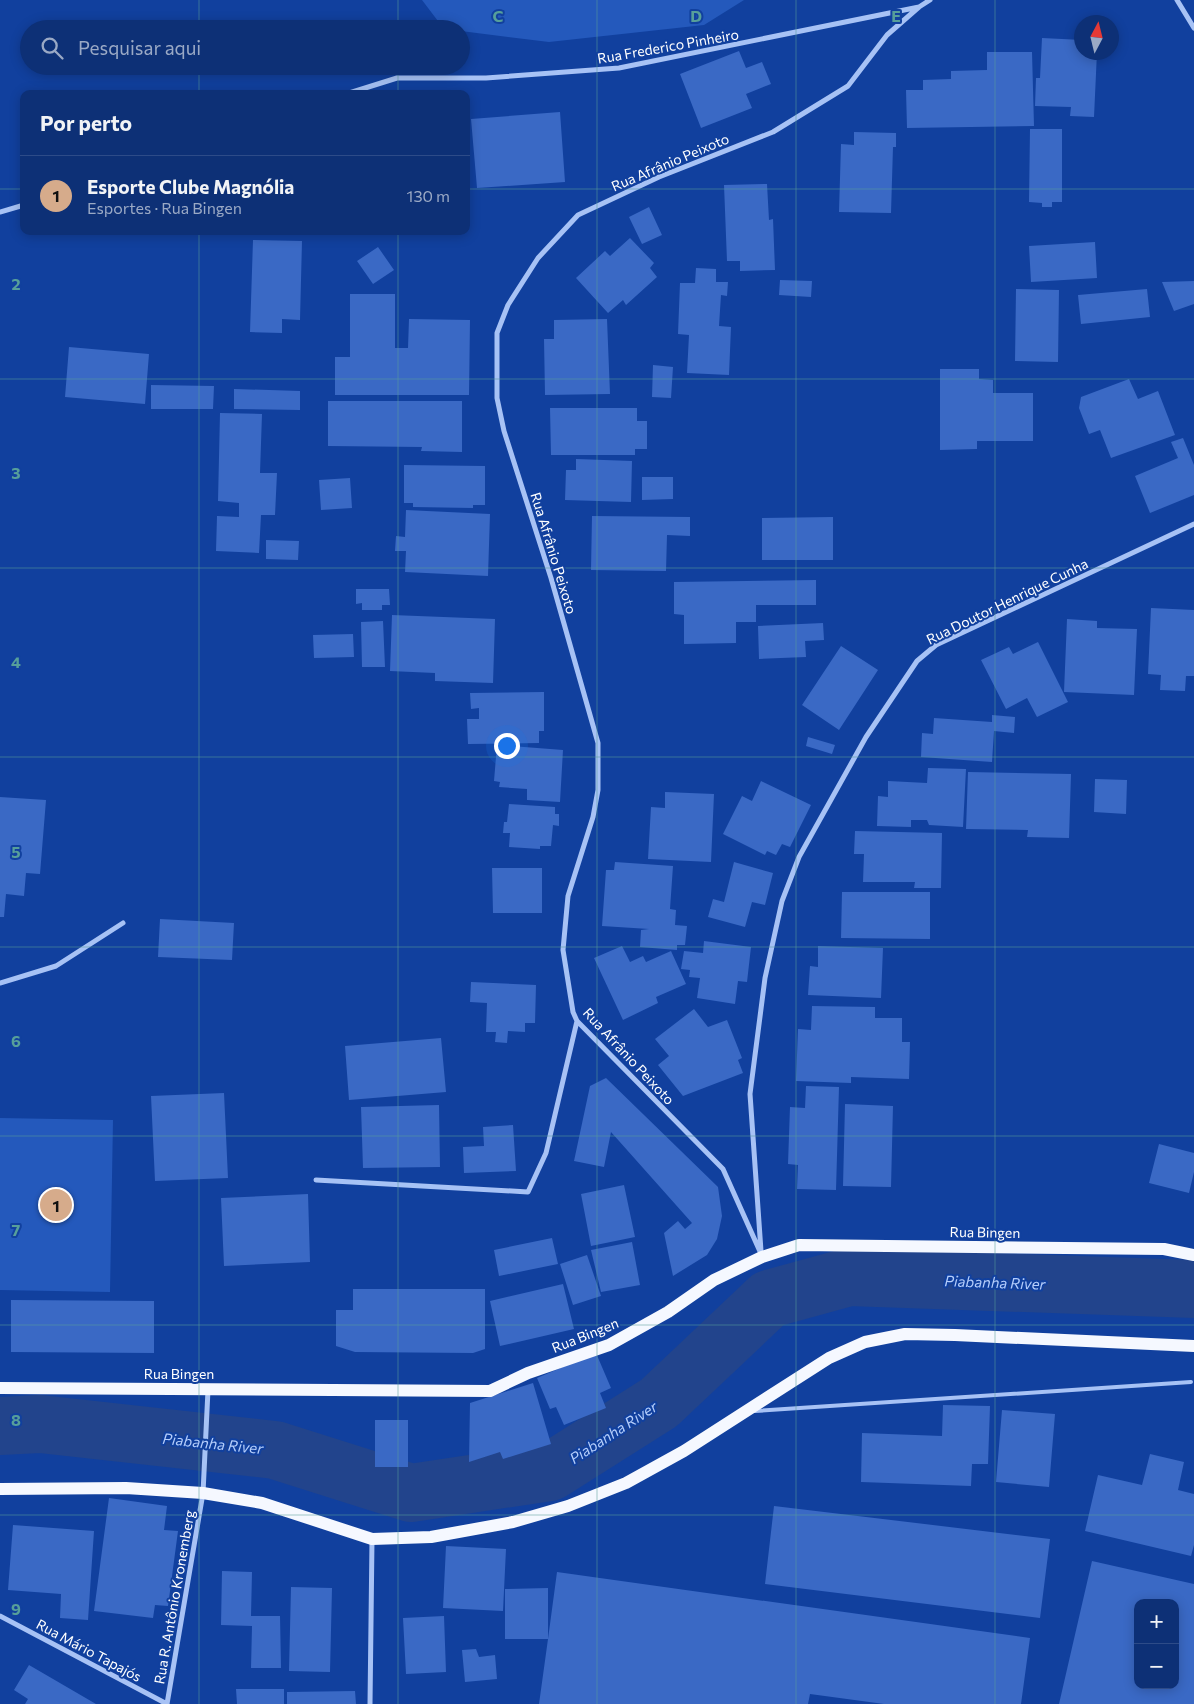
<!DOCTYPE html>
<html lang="pt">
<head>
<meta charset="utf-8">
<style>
	:root { --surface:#0d3076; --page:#1b3c7e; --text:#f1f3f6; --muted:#9aa9c5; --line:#2d4b88; --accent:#d6ab8b }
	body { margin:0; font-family:Commissioner,sans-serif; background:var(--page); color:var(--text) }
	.controls { position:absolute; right:15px; bottom:15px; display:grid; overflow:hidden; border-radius:10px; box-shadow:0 2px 12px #0003 }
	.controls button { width:45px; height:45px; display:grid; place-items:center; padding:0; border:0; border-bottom:1px solid var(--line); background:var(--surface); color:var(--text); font:25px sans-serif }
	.compass { position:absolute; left:1074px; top:15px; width:45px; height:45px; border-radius:50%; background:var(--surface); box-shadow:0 2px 12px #0003; rotate:7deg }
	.you { position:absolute; left:506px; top:745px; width:18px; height:18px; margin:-12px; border:4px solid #fff; border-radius:50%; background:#1a73e8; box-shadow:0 0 0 8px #1a73e833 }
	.badge { display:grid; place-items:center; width:32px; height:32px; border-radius:50%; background:var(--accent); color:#111; font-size:16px; font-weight:700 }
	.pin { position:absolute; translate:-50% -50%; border:2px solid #fff; box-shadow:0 1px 5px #0006 }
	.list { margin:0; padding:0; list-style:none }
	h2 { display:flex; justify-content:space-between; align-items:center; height:65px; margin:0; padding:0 20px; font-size:21px }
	h2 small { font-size:16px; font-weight:400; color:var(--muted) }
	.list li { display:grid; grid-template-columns:32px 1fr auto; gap:15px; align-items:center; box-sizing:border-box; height:80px; padding:0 20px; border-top:1px solid var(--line) }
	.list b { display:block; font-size:19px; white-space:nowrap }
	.list p { margin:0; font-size:16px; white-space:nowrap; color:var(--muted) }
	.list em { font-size:16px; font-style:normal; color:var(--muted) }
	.icon { flex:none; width:28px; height:28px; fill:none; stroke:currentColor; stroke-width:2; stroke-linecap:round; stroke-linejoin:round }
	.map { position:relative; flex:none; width:1194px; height:1704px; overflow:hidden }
	.search { position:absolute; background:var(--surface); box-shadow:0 2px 12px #0003; left:20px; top:20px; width:450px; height:55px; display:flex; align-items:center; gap:12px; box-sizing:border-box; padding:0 18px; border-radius:28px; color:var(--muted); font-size:19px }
	.panel { position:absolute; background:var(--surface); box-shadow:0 2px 12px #0003; left:20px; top:90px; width:450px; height:145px; border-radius:10px }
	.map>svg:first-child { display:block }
</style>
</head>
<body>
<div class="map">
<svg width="1194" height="1704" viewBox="0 0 1194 1704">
	<rect width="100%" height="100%" fill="#11409e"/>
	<path fill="#2459bc" d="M422 0H744L704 25 549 42 461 31V29H444Z
		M0 1118 113 1120 110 1292 0 1290Z"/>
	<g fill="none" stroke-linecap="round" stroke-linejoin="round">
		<path stroke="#22448c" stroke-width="58" d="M0 1426 40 1424 275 1450 411 1493 550 1472 659 1403 769 1299 849 1277 1194 1289"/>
	</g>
	<path fill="#3a69c5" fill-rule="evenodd" d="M1042 38 1082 40V52H1097L1094 117 1070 116 1071 107 1035 106 1036 78H1040Z
		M739 51 746 68 762 62 771 84 746 94 752 108 701 128 680 74Z
		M987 52H1032L1034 126 907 128 906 90H923V80L951 79V71L987 70Z
		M560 112 565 182 477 188 471 119Z
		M1030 129H1062V202H1052V207H1042V203L1029 202Z
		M854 132 896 133V147H893L891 213 839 212 841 144 854 145Z
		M767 184 769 220 773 219 775 270 740 271V261H727L724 185Z
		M649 207 662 235 642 244 629 217Z
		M630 238 654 263 650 268 657 277 626 305 623 300 608 313 576 278 605 251 610 256Z
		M253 240 302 241 300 320 282 319V333L250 332Z
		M1095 242 1097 278 1031 282 1029 246Z
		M378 247 394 270 373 284 357 261Z
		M696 268 716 269V282H728L727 296 721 295 719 326 731 327 729 375 687 373 689 335 678 334 680 283H695Z
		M780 280 812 281 811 297 779 295Z
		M1194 281V304L1174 311 1162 282Z
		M1016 289 1059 290 1058 362 1015 361Z
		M1147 289 1150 317 1081 324 1078 295Z
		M350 294H395V348H408L409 319 470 320 469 395H335V357H350Z
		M607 319 610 394 545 395 544 339H554V320Z
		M69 347 149 354 145 404 65 397Z
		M653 365 673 367 671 398 652 397Z
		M940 369H979V379L993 380V393H1033V441H977V449L940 450Z
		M1129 379 1138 399 1158 391 1175 435 1111 458 1100 430 1089 434 1079 408 1081 397Z
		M151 385 214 386 213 409H151Z
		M234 389 300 391V410L234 409Z
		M328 401H462V452L421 451 422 447 328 446Z
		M550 408H637V421H647V449H635V455H551Z
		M220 413 262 414 260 473H277L275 515H261L259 553 216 551 217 516 239 517V503L218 501Z
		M1183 438 1194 465V495L1150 513 1135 476 1178 458 1171 442Z
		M576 459 632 461 631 502 565 500 566 470H576Z
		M404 465 485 466V505H473V508L413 507V503H404Z
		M642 477H673V499L642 500Z
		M350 478 352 508 321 510 319 480Z
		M406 510 490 514 488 576 405 572 406 551H395L396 536 405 537Z
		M592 516 690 517V536L667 535 666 571 591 570Z
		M833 517V560H762V518Z
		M266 540 299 541 298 560 266 559Z
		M816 580V605H756V622H736V643L684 644V615L674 614V582Z
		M356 589H389L390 605H382V610H362V603L356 604Z
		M1151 608 1194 610V676H1186L1185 691 1160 690 1161 675 1148 674Z
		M392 615 495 619 493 683 435 681V673L390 671Z
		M1067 619 1097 621V628L1137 629 1134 695 1064 692Z
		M383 621 385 667H362L361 622Z
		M823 623 824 640 805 641 806 657 759 659 758 626Z
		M353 634 354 657 314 658 313 635Z
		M1038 642 1068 702 1037 717 1027 698 1006 709 981 660 1009 647 1013 654Z
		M841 646 878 670 839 730 802 705Z
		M544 692V731H539V743L468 744 467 719H479V708L471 709 470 693Z
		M992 715 1015 717 1014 733 994 731 992 762 921 757 922 733 933 734 934 718 992 722Z
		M808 737 835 745 832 754 806 746Z
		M497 745 563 750 560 802 527 800V789L499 787 500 782 494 781Z
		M928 768 966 769 963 827 929 825 927 820H911V827L877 826 878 796 888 797V781L927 783Z
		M968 772 1071 774 1069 838 1027 837 1028 830 966 829Z
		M1095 779 1127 780 1126 814 1094 812Z
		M761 781 811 805 790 847 782 844 776 855 767 851 765 855 723 834 742 796 752 801Z
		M665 792 714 794 711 862 648 859 651 807 665 808Z
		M0 797 46 800 40 874 26 873 24 896 6 894 4 917H0Z
		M509 804 555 807V814H559V826L553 825 551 846H540V849L509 847 510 833H503L504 822H507Z
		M855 831 942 833 941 888H914L915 882H863L864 854H854Z
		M615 862 673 866 670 909 676 910 675 925 687 926 685 945H677V950L640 947 641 930 649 929 602 926 606 870H614Z
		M734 862 773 873 765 905 752 902 745 927 708 917 713 899 724 902Z
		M492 868H542V913H493Z
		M842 892H930V939L841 938Z
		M160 919 234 923 232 960 158 957Z
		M704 941 751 947 747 982 738 981 735 1004 697 998 700 978 689 977 690 970 681 969 684 951 703 953Z
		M622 946 630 962 643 956 646 962 671 951 686 984 656 997 658 1003 623 1020 594 958Z
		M818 946 883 948 881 998 808 995 810 966 818 967Z
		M471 982 536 985 535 1023H525V1032L508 1031 507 1043 495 1042 496 1032H486L487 1003 470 1002Z
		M812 1006 875 1007V1018H902V1042H910L909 1079 851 1077V1083L796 1081 798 1029 811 1030Z
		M694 1009 708 1027 727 1020 742 1058 738 1060 743 1073 683 1096 658 1065 669 1056 655 1039Z
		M441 1038 446 1092 349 1100 345 1046Z
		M606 1078 718 1187 722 1216 717 1239 707 1255 673 1276 664 1233 678 1221 685 1229 692 1223 611 1132 604 1167 574 1161 590 1086Z
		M806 1086 839 1087 836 1190 797 1189 798 1165 788 1164 790 1107 805 1108Z
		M224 1093 228 1178 155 1181 151 1096Z
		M845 1104 893 1106 891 1187 843 1186Z
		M439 1105 440 1167 363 1168 361 1107Z
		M513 1125 516 1171 464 1173 463 1147 484 1146 483 1127Z
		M1159 1144 1194 1153V1172L1189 1193 1149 1183Z
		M624 1185 635 1237 591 1246 581 1194Z
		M308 1194 310 1262 224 1266 221 1198Z
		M552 1238 558 1264 499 1276 494 1250Z
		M632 1242 640 1285 601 1292 591 1250Z
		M587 1255 601 1296 573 1305 560 1264Z
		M563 1284 574 1329 500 1346 490 1301Z
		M353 1289H485V1349L473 1353 355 1352 336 1346V1310H353Z
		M11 1300 154 1301V1353L11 1352Z
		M596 1353 611 1388 600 1393 606 1408 564 1425 556 1407 550 1409 537 1378Z
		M533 1383 551 1444 503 1459 500 1452 469 1462 470 1403Z
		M943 1405 990 1406 988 1464H972L971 1486 861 1482 862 1433 942 1436Z
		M1002 1410 1055 1414 1049 1487 996 1482Z
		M375 1420H408V1467H375Z
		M1150 1454 1184 1462 1178 1490 1194 1494V1545L1191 1556 1085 1531 1098 1475 1142 1485Z
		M109 1498 167 1506 164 1530 178 1531 168 1606 155 1605 153 1618 94 1611Z
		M774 1506 1050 1539 1040 1618 765 1584Z
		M13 1525 94 1531 88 1620 60 1618 61 1594 8 1590Z
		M446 1546 506 1549 503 1611 443 1608Z
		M1092 1561 1194 1584V1704H1059ZM1138 1603H1175V1685H1138Z
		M222 1571 252 1572 251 1616H280L281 1668H251L252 1626 221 1625Z
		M557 1572 1030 1638 1021 1704H884L810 1694 808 1704H539L548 1639H505V1589L548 1588V1639Z
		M291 1587 332 1588 330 1672 289 1671Z
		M444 1616 446 1672 406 1674 403 1618Z
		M476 1649 479 1657 495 1655 497 1679 465 1682 462 1650Z
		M29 1665 96 1704H25L28 1699 14 1690Z
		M236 1689H284V1704H237Z
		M355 1691 356 1704H287V1692Z"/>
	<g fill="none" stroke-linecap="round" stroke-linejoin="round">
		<path stroke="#a7c2f5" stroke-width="4" d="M755 1411 1191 1382"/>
		<path stroke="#a7c2f5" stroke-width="5" d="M1177 0 1194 28
			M346 94 397 78H486L619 68 919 7 930 0
			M0 212 24 205
			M0 983 56 966 123 923
			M316 1180 528 1192 546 1153 577 1021
			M761 1251 750 1094 765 978 782 901 799 857 866 737 917 661 936 645 1194 524
			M762 1256 723 1169 577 1021 573 1012 563 950 568 896 593 817 598 790V743L551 578 504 431 497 398V333L508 305 538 258 578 215 659 177 773 132 848 86 887 35 919 7
			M0 1616 167 1704
			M167 1704 203 1493 208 1390
			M370 1704 372 1540"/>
		<path stroke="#f5f8ff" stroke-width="12" d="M0 1388 490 1391 528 1373 609 1345 668 1312 714 1280 762 1257 799 1245 1164 1249 1194 1255
			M0 1489 126 1488 203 1493 262 1503 372 1539 431 1537 513 1522 568 1506 626 1483 684 1451 829 1358 865 1342 905 1334 955 1335 1194 1346"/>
	</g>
	<path fill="none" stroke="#579f9a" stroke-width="1" stroke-opacity="0.55" d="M199 0V29M398 0V29M597 0V1704M796 0V1704M995 0V1704M199 66V94M398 66V94M0 189H24M466 189H1194M199 231V1704M398 231V1704M0 379H1194M0 568H1194M0 757H1194M0 947H1194M0 1136H1194M0 1325H1194M0 1515H1194"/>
	<g text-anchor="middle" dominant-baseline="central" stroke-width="4" stroke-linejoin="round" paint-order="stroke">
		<g font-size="14" fill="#fff" stroke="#11409e">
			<text transform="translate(668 46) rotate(-10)">Rua Frederico Pinheiro</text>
			<text transform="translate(670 162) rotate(-23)">Rua Afrânio Peixoto</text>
			<text transform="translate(554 553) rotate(73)">Rua Afrânio Peixoto</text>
			<text transform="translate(1007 601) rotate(-26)">Rua Doutor Henrique Cunha</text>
			<text transform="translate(629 1056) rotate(47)">Rua Afrânio Peixoto</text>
			<text transform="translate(985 1232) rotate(1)">Rua Bingen</text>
			<text transform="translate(585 1335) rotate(-22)">Rua Bingen</text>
			<text x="179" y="1373">Rua Bingen</text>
			<text transform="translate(174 1597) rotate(-80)">Rua R. Antônio Kronemberg</text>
			<text transform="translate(89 1650) rotate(28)">Rua Mário Tapajós</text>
		</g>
		<g font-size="15" font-style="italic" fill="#b4cdfb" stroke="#11409e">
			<text transform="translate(995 1282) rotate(2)">Piabanha River</text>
			<text transform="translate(613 1432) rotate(-33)">Piabanha River</text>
			<text transform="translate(213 1443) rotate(6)">Piabanha River</text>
		</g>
	</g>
	<g font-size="16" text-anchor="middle" font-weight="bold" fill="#579f9a" stroke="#11409e" stroke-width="4" stroke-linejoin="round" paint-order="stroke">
		<text x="498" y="22">C</text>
		<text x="696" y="22">D</text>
		<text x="896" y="22">E</text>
		<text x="16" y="290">2</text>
		<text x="16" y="479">3</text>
		<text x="16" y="668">4</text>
		<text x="16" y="858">5</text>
		<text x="16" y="1047">6</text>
		<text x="16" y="1236">7</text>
		<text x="16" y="1426">8</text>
		<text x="16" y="1615">9</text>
	</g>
</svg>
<div class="controls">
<button>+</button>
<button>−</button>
</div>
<svg class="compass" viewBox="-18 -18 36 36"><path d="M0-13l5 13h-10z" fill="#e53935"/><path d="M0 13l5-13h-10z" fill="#9aa9c5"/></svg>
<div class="you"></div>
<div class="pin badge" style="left:56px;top:1205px">1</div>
<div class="search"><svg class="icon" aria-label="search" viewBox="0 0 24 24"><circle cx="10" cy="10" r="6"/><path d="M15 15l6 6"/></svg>Pesquisar aqui</div>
<section class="panel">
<h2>Por perto<small></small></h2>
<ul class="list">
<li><span class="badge">1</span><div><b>Esporte Clube Magnólia</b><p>Esportes · Rua Bingen</p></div><em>130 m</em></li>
</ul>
</section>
</div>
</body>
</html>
